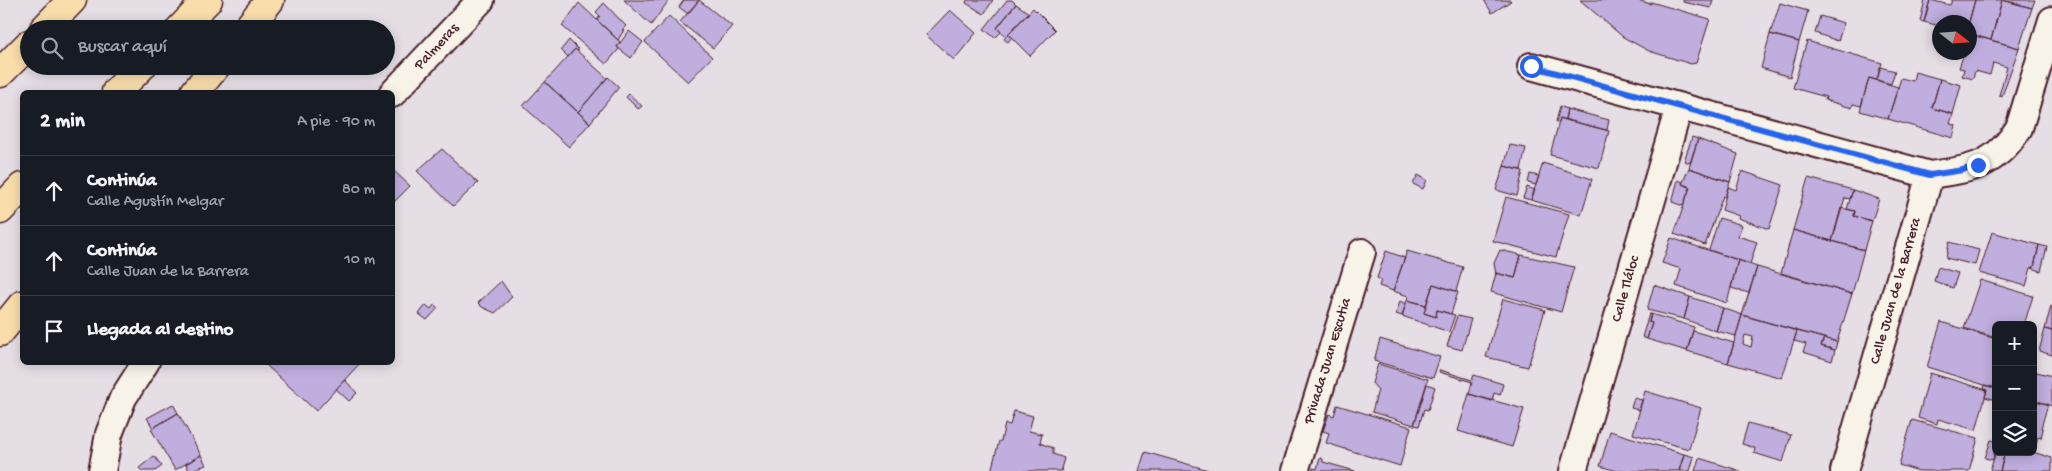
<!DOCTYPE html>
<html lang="es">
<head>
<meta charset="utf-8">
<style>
	:root { --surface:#171b24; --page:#20242c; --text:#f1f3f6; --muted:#9ea1a6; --line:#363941 }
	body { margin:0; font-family:"Gochi Hand",sans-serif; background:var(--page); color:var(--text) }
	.controls { position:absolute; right:15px; bottom:15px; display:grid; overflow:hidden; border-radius:8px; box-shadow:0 2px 12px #0003 }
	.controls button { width:45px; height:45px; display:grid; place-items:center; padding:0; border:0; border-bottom:1px solid var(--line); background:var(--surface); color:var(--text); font:25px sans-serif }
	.compass { position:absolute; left:1932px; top:15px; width:45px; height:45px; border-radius:50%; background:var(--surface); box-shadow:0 2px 12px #0003; rotate:107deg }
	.stop { position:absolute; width:15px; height:15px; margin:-11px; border:4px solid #2563eb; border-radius:50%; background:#fff }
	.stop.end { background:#2563eb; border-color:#fff; box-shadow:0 1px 5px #0008 }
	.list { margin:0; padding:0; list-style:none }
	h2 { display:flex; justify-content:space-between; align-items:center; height:65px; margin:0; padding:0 20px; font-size:21px }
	h2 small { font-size:16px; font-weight:400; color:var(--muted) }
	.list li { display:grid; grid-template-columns:32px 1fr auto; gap:15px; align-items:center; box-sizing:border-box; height:70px; padding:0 20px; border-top:1px solid var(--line) }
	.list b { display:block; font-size:19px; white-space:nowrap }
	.list p { margin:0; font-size:16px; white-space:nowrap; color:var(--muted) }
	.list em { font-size:16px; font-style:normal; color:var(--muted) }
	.icon { flex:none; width:28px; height:28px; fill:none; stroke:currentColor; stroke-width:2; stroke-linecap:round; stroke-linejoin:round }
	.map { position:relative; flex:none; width:2052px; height:471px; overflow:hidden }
	.search { position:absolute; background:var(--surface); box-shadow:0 2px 12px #0003; left:20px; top:20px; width:375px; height:55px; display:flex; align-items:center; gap:12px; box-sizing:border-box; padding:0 18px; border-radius:28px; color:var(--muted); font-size:19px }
	.panel { position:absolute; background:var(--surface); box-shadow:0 2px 12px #0003; left:20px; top:90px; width:375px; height:275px; border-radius:8px }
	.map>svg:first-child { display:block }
</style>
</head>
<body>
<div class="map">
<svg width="2052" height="471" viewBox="0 0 2052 471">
	<rect width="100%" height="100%" fill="#e6dee5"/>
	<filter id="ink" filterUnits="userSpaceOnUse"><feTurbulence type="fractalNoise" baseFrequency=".02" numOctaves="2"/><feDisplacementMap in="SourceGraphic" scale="10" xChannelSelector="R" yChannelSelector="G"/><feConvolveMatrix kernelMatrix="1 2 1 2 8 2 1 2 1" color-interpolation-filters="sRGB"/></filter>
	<g filter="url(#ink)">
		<path fill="#bfaede" stroke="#4a1f2b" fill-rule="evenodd" d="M624 0H669L651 25Z
			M684 0H699L688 14 679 7Z
			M699 0 732 26 713 48 680 22Z
			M967 0H993L984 14 966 3Z
			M1007 0H1012L1016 4 997 28 1001 32 995 38 984 29Z
			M1484 0H1510L1511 1 1492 13Z
			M1580 0H1637L1651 4V2L1710 19 1696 63 1691 64 1649 51 1623 37Z
			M1683 0H1713L1711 8 1683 2Z
			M1925 0H1930L1924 22 1920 21Z
			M1930 0 1950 5 1952 0H1975L1969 22H1940V26L1924 22Z
			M1975 0H2002L1991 40 1970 34 1969 22Z
			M2002 0 2032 8 2019 48 1991 40Z
			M2003 0H2035L2032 8Z
			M579 3 620 42 617 47 619 49 606 64 562 26Z
			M604 3 626 26 622 30H624L618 40 597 20 600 16 596 12Z
			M1780 3 1808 11 1799 42 1770 34Z
			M1016 4 1029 13 1008 34 1012 37 1008 42 1004 39 1006 36 997 28Z
			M1033 8 1055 30 1030 56 1008 34Z
			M950 10 976 33 954 60 926 35Z
			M669 16 712 57 688 82 645 42Z
			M1820 16 1844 23 1838 41 1815 33Z
			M629 31 643 42 631 58 617 47Z
			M1770 34 1799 42 1790 77 1761 68Z
			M1972 35 2019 48 2002 96 1999 95 2007 67 1993 63 1990 75 1975 71 1973 79 1962 76 1964 69 1959 68 1963 56 1965 57 1966 52H1970Z
			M569 40 578 49V52L575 49 568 57 561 50Z
			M1807 41 1882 63 1877 80 1869 78 1861 106 1853 104 1852 108 1825 100 1826 97 1793 88Z
			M575 49 607 78 578 112 545 82Z
			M1880 67 1895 71 1891 84 1877 80Z
			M1915 72 1940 79 1932 108 1953 114 1950 124 1956 125 1953 138 1888 119 1901 78 1913 81Z
			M608 77 619 87 590 123 578 112Z
			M1869 78 1898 87 1888 119 1860 111Z
			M1940 79 1961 85 1953 114 1932 108Z
			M545 82 590 123 569 147 523 106Z
			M629 94 642 106 638 109 626 97Z
			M1560 106 1567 109 1565 120 1560 118 1559 123 1556 122Z
			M1567 109 1609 120 1607 130 1565 120Z
			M1560 118 1609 131 1599 168 1550 155Z
			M1692 137 1698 139 1690 163 1684 161Z
			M1698 139 1738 154 1730 182 1689 168Z
			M1510 145 1526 148 1521 170 1504 166Z
			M442 149 478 183 453 206 417 171Z
			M1543 163 1592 179 1581 215 1531 200Z
			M1504 166 1523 171 1517 196 1496 190Z
			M1689 168 1730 182 1725 197 1723 196 1705 245 1674 234 1690 187 1682 184Z
			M393 170 410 186 392 204V171Z
			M1742 171 1783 185 1769 229 1738 218 1739 216 1722 210 1728 187 1736 190Z
			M1530 174 1539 176 1536 185 1528 183Z
			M1418 175 1427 180 1423 189 1413 184Z
			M1808 178 1853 190 1850 199 1845 198 1832 241 1793 230Z
			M1678 180 1683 182 1682 184 1690 187 1683 206 1672 202Z
			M1527 187 1535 190 1531 200 1523 198Z
			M1853 190 1879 199 1872 221 1854 216 1855 211 1847 209Z
			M1506 197 1569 214 1556 257 1493 241Z
			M1841 208 1855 211 1854 216 1872 221 1864 250 1832 241Z
			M1719 218 1742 225 1738 236 1757 242 1750 264 1709 250Z
			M1793 230 1864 250 1852 294 1781 273Z
			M1992 232 2039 245 2034 267 2031 268 2026 286 1979 273Z
			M1671 238 1738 260 1727 303 1676 286 1681 269 1662 263Z
			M1949 242 1979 250 1975 265 1946 258Z
			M2039 245 2047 247 2041 271 2032 268 2034 267Z
			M1500 250 1521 255 1515 278 1496 273V275L1494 263Z
			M1386 251 1405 258 1393 291 1379 286 1381 280 1377 278Z
			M1407 251 1463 267 1456 291 1433 284 1426 305 1407 300 1408 296 1393 291Z
			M1521 255 1574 267 1561 312 1491 292 1496 273 1515 278Z
			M1738 260 1757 267 1749 293 1731 288Z
			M1757 267 1852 294 1837 342 1742 315Z
			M1938 267 1958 273 1953 288 1934 281Z
			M1980 280 2033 296 2024 325H1996V338L1964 328Z
			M501 281 512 297 495 313 482 307 478 303Z
			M1433 284 1458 292 1451 314 1437 310 1436 317 1424 313Z
			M1654 285 1690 297 1684 319 1647 310Z
			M1690 297 1723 308 1716 331 1684 319Z
			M1503 299 1545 310 1528 367 1486 357Z
			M1407 300 1426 305 1424 313 1436 317 1437 310 1455 315 1449 332 1402 316Z
			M1400 301 1406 304 1402 316 1396 314Z
			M426 305 431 309 434 305 438 308 427 320 419 314Z
			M2051 306H2052V331L2045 329Z
			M1723 308 1742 315 1736 336 1716 331Z
			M1649 314H1651L1649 322 1652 323 1647 339 1642 337Z
			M1651 314 1694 327 1687 351 1647 339 1652 323 1649 322Z
			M1742 315 1797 331 1782 378 1728 363ZM1745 335 1753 337 1751 347 1743 344Z
			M1457 316 1471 319 1462 350 1447 346Z
			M1941 322 1996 339 1994 388 1927 367Z
			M2045 329 2052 331V355L2039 351Z
			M1693 331 1734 343 1728 363 1687 351Z
			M1797 331 1824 338 1821 346 1835 350 1832 361 1803 352 1806 344 1794 341Z
			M1824 338 1837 342 1835 350 1821 346Z
			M1380 339 1440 357 1433 378 1374 361Z
			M267 362 270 363 361 362 316 411 265 364Z
			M1378 364 1428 379 1414 425 1372 412 1378 390 1372 383Z
			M1440 370 1472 380 1474 375 1503 384 1500 395 1494 393 1492 401 1469 394 1472 382 1439 372Z
			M2033 371 2052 376V406L2033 400Z
			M1930 373 1987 390 1976 430 1938 419 1937 424 1918 418Z
			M345 380 357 393 349 401 336 389Z
			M1427 384 1435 387 1428 410 1424 409 1419 426 1414 425Z
			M1985 385 1996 388V400L1985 397 1987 390 1984 389Z
			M1645 391 1701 408 1689 449 1633 434Z
			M1469 394 1524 409 1512 447 1458 431Z
			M1634 398 1642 400 1639 410 1631 408Z
			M2033 400 2048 404 2041 428 2043 429 2041 438 2038 437 2034 452Z
			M173 404 178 413 153 428 147 418Z
			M1337 405 1411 427 1400 466 1326 443 1329 433 1323 431 1329 414 1334 416Z
			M1014 411 1033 416 1029 431 1042 434 1040 443 1053 448V454L1064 458 1061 469 1063 471H991L999 441H1001L1005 424 1010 425Z
			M178 413 201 455 175 470 151 429Z
			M1912 420 1978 438 1969 471H1919L1899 465Z
			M1748 423 1791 435 1783 462 1754 453 1755 448 1742 444Z
			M1610 431 1684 454 1679 471H1617L1600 466Z
			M1991 440 1996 441 1993 460 1985 458Z
			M1996 451 2005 452 2000 471H1990Z
			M1145 452 1212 471H1139Z
			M2005 452H2033L2052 458V471H2000Z
			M1684 454 1694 457 1690 471H1679Z
			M201 455 206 465 189 471 186 464Z
			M154 456 162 466 155 471H142L139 468Z
			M1320 458 1323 459V462L1355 471H1312L1313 468 1317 469Z
			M1699 458 1741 471H1695Z"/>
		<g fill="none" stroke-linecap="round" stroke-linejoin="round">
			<g stroke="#4a1f2b" stroke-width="30">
				<path id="street" d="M1531 66 1930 175
					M392 94 481 0
					M102 471 109 434 123 398 146 362
					M1295 471 1362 252
					M1573 471 1679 107
					M1844 471 1930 175C1972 169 1995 166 2019 128L2052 20"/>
			</g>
			<g stroke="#4a1f2b" stroke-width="31">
				<path id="highway" d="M44 29 72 0
					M180 29 208 0
					M247 29 270 0
					M0 73 29 44
					M116 92 142 66
					M195 92 216 66
					M0 210 22 187
					M0 332 22 305"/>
			</g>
			<use href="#street" stroke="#f7f3e8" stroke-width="26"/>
			<use href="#highway" stroke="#f9deab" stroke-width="28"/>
		</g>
	</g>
	<g fill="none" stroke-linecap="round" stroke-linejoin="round" filter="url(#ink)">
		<path stroke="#2563eb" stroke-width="6" d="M1531 66 1930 175 1963 170 1978 165"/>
	</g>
	<g text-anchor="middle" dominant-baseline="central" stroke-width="4" stroke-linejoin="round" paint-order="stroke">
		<g font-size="15" fill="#4a1f2b" stroke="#f7f3e8">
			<text transform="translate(437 47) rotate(-47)">Palmeras</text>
			<text transform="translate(1626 289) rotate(-74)">Calle Tláloc</text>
			<text transform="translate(1896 291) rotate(-74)">Calle Juan de la Barrera</text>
			<text transform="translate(1328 361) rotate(-73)">Privada Juan Escutia</text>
		</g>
	</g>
</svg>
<div class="controls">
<button>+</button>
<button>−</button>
<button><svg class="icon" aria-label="layers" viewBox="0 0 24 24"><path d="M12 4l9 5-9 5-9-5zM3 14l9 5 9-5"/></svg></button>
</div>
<svg class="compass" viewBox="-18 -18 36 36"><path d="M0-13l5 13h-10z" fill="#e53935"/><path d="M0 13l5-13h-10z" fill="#9ea1a6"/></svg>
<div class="stop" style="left:1531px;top:66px"></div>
<div class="stop end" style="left:1978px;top:165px"></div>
<div class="search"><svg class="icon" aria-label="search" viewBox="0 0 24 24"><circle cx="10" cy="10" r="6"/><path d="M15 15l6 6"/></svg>Buscar aquí</div>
<section class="panel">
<h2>2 min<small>A pie · 90 m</small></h2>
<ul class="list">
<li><svg class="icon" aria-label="ahead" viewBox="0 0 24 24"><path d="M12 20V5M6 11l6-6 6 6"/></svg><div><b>Continúa</b><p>Calle Agustín Melgar</p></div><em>80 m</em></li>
<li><svg class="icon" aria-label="ahead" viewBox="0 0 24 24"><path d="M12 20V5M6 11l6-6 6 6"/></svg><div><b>Continúa</b><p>Calle Juan de la Barrera</p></div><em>10 m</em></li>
<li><svg class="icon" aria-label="arrive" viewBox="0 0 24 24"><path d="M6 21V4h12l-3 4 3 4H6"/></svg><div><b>Llegada al destino</b></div></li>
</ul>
</section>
</div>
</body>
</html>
